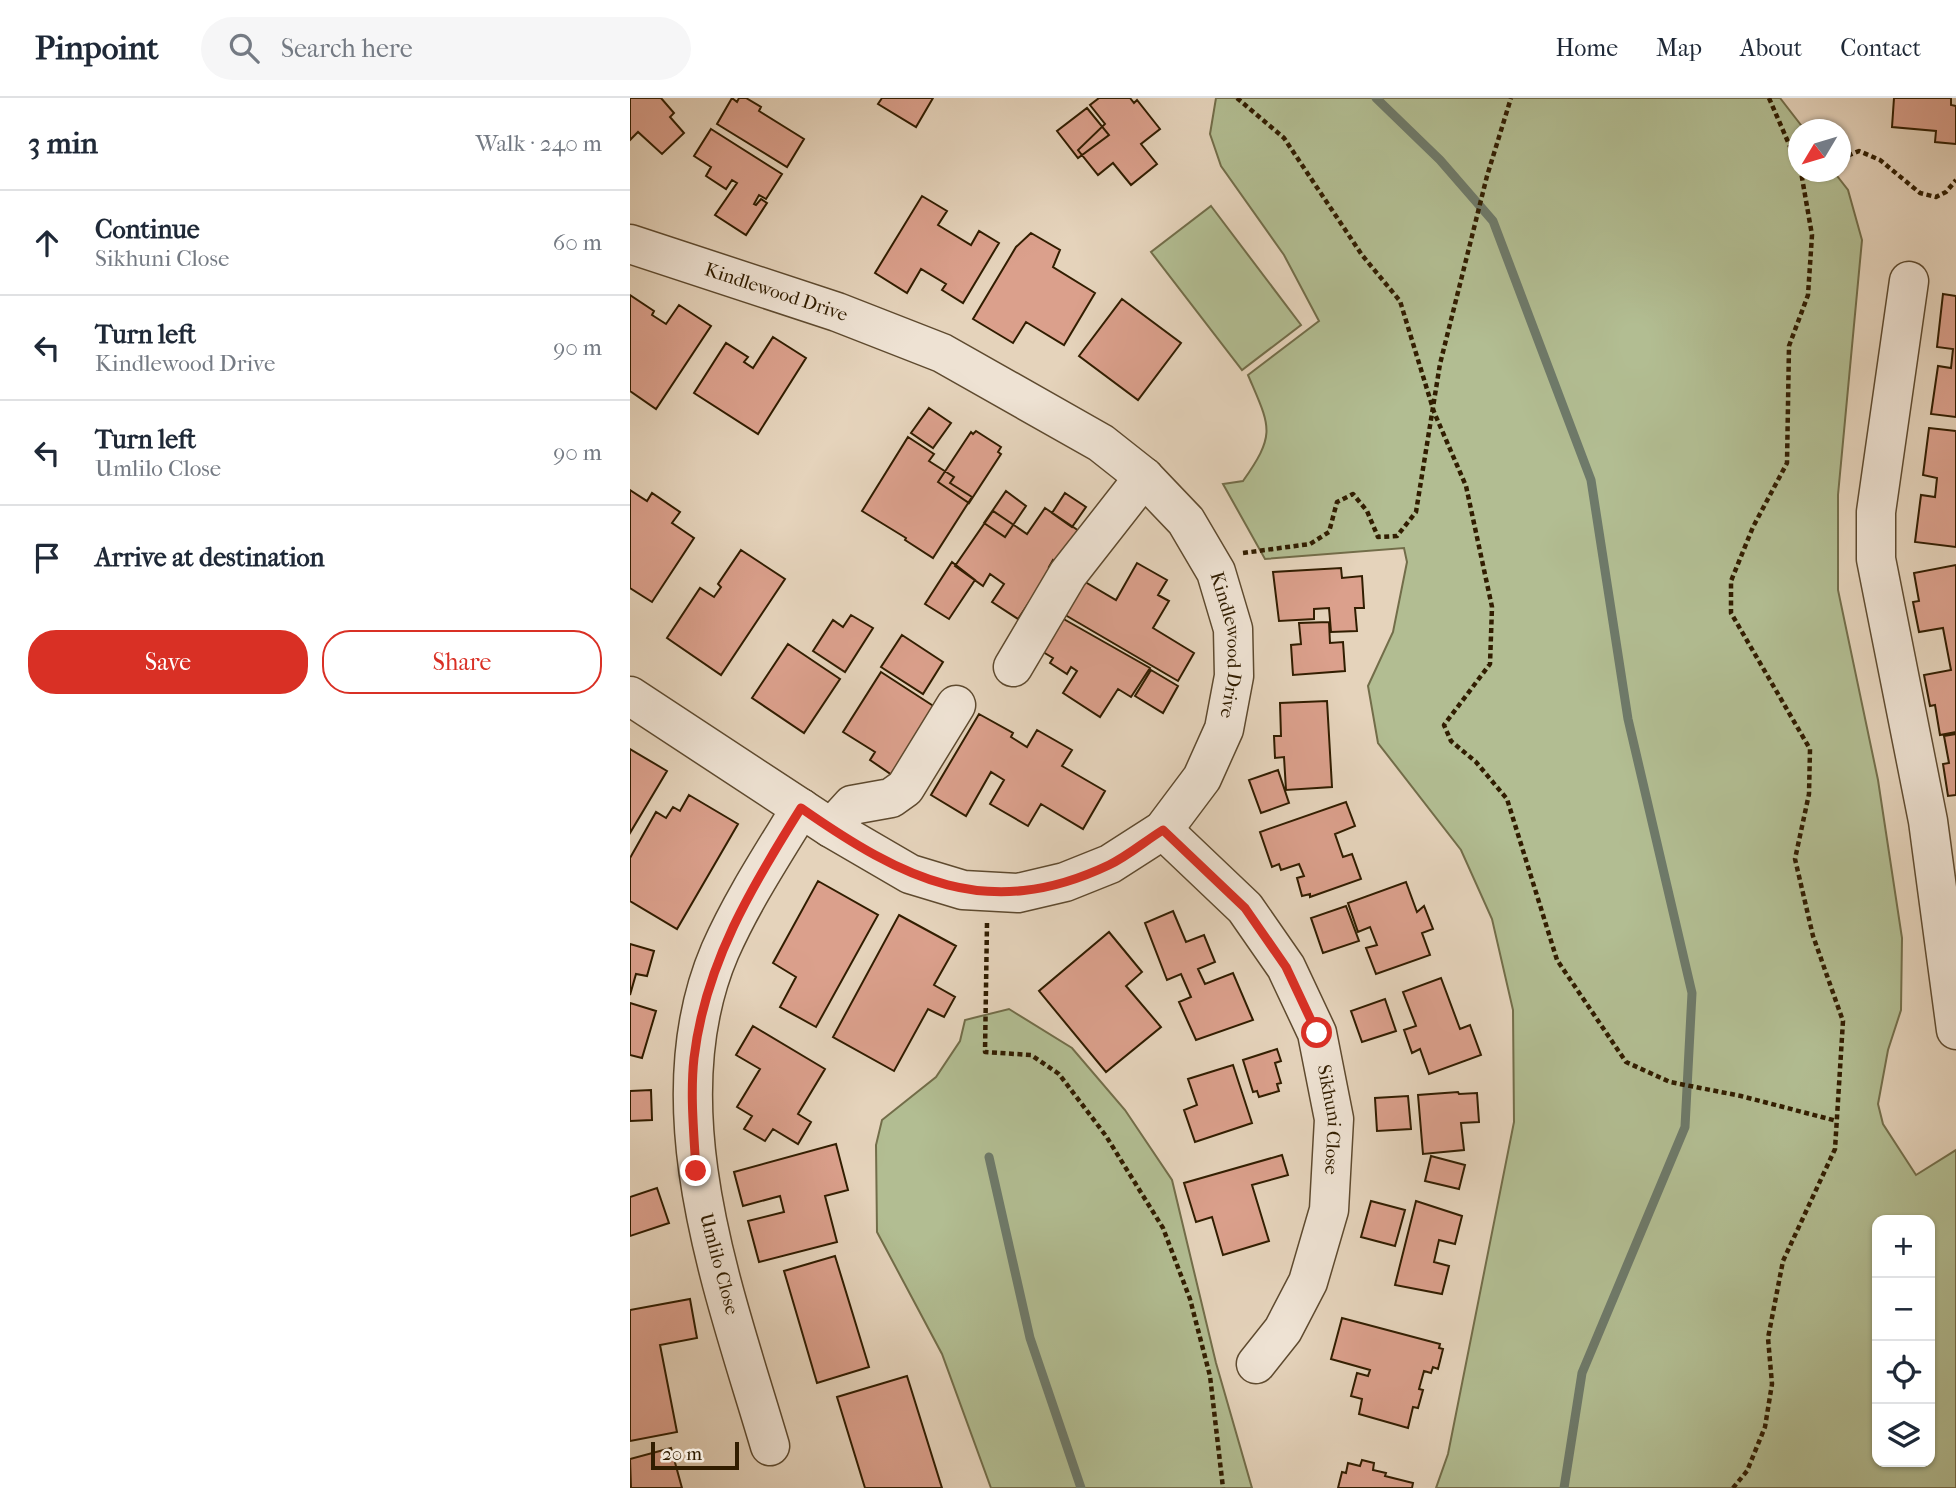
<!DOCTYPE html>
<html lang="en">
<head>
<meta charset="utf-8">
<style>
	:root { --surface:#fff; --page:#f6f6f7; --text:#1f2937; --muted:#747a83; --line:#e0e1e3; --accent:#d93025 }
	body { margin:0; font-family:"IM FELL French Canon",serif; background:var(--page); color:var(--text) }
	.controls { position:absolute; right:21px; bottom:21px; display:grid; overflow:hidden; border-radius:14px; box-shadow:0 2px 5px #0004 }
	.controls button { width:63px; height:63px; display:grid; place-items:center; padding:0; border:0; border-bottom:2px solid var(--line); background:var(--surface); color:var(--text); font:35px sans-serif }
	.compass { position:absolute; left:1158px; top:21px; width:63px; height:63px; border-radius:50%; background:var(--surface); box-shadow:0 2px 5px #0004; rotate:232deg }
	.scale { position:absolute; left:21px; bottom:18px; width:88px; box-sizing:border-box; padding-left:7px; border:4px solid #311d00; border-top:0; font-size:19px; line-height:24px; white-space:nowrap; color:#311d00; -webkit-text-stroke:5px #eee2d3; paint-order:stroke }
	.stop { position:absolute; width:21px; height:21px; margin:-16px; border:5px solid #d93025; border-radius:50%; background:#fff }
	.stop.end { background:#d93025; border-color:#fff; box-shadow:0 2px 7px #0008 }
	.list { margin:0; padding:0; list-style:none }
	h2 { display:flex; justify-content:space-between; align-items:center; height:91px; margin:0; padding:0 28px; font-size:30px }
	h2 small { font-size:23px; font-weight:400; color:var(--muted) }
	.list li { display:grid; grid-template-columns:46px 1fr auto; gap:21px; align-items:center; box-sizing:border-box; height:105px; padding:0 28px; border-top:2px solid var(--line) }
	.list b { display:block; font-size:26px; white-space:nowrap }
	.list p { margin:0; font-size:23px; white-space:nowrap; color:var(--muted) }
	.list em { font-size:23px; font-style:normal; color:var(--muted) }
	.actions { display:flex; gap:14px; padding:21px 28px }
	.actions a { flex:1; padding:16px 0; border:2px solid var(--accent); border-radius:28px; text-align:center; font-size:24px; color:var(--accent) }
	.actions .main { background:var(--accent); color:#fff }
	.icon { flex:none; width:38px; height:38px; fill:none; stroke:currentColor; stroke-width:2; stroke-linecap:round; stroke-linejoin:round }
	.map { position:relative; flex:none; width:1326px; height:1390px; overflow:hidden }
	header { display:flex; align-items:center; gap:42px; box-sizing:border-box; height:98px; padding:0 35px; background:var(--surface); border-bottom:2px solid var(--line) }
	header strong { font-size:33px }
	nav { display:flex; gap:38px; margin-inline-start:auto; font-size:24px }
	.search { width:490px; height:63px; background:var(--page); display:flex; align-items:center; gap:18px; box-sizing:border-box; padding:0 24px; border-radius:38px; color:var(--muted); font-size:26px }
	main { display:flex }
	aside { flex:1; background:var(--surface) }
	.map>svg:first-child { display:block }
</style>
</head>
<body>
<header>
<strong>Pinpoint</strong>
<div class="search"><svg class="icon" aria-label="search" viewBox="0 0 24 24"><circle cx="10" cy="10" r="6"/><path d="M15 15l6 6"/></svg>Search here</div>
<nav><a>Home</a><a>Map</a><a>About</a><a>Contact</a></nav>
</header>
<main>
<aside>
<h2>3 min<small>Walk · 240 m</small></h2>
<ul class="list">
<li><svg class="icon" aria-label="ahead" viewBox="0 0 24 24"><path d="M12 20V5M6 11l6-6 6 6"/></svg><div><b>Continue</b><p>Sikhuni Close</p></div><em>60 m</em></li>
<li><svg class="icon" aria-label="left" viewBox="0 0 24 24"><path d="M17 20v-9H6M10 6l-5 5 5 5"/></svg><div><b>Turn left</b><p>Kindlewood Drive</p></div><em>90 m</em></li>
<li><svg class="icon" aria-label="left" viewBox="0 0 24 24"><path d="M17 20v-9H6M10 6l-5 5 5 5"/></svg><div><b>Turn left</b><p>Umlilo Close</p></div><em>90 m</em></li>
<li><svg class="icon" aria-label="arrive" viewBox="0 0 24 24"><path d="M6 21V4h12l-3 4 3 4H6"/></svg><div><b>Arrive at destination</b></div></li>
</ul>
<div class="actions"><a class="main">Save</a><a>Share</a></div>
</aside>
<div class="map">
<svg width="1326" height="1390" viewBox="0 0 1326 1390">
	<rect width="100%" height="100%" fill="#e5d3bb"/>
	<filter id="stains"><feTurbulence type="fractalNoise" baseFrequency=".00286" numOctaves="4"/><feColorMatrix values="0 0 0 0 .2 0 0 0 0 .09 0 0 0 0 .02 0 0 0 .5 -.17"/></filter>
	<radialGradient id="worn" r=".72"><stop offset=".6" stop-color="#630" stop-opacity="0"/><stop offset="1" stop-color="#630" stop-opacity=".3"/></radialGradient>
	<path fill="#b2bd92" stroke="#726d49" stroke-width="2" fill-rule="evenodd" d="M586 0H1150L1174 31 1168 32V74H1204L1218 92 1232 142 1208 397V492L1248 682 1272 840 1271 912 1258 952 1248 1006 1253 1026 1286 1077 1326 1052V1390H806L818 1356 884 1024 883 912 862 821 831 752 748 645 738 588 763 534 777 464 774 450 635 461 593 386 613 383C647 335 640 329 618 277L689 223 654 157 591 68 580 36ZM1247 1122H1300V1364H1247Z
		M581 108 671 227 612 272 521 154Z
		M379 911 442 950 495 1012 542 1082 586 1265 622 1390H361L312 1256 247 1134 246 1047 252 1022 306 979 330 943 335 922Z"/>
	<g fill="none" stroke-linecap="round" stroke-linejoin="round">
		<path stroke="#6e7a6a" stroke-width="9" d="M746 0 810 62 863 123 961 382 998 621 1062 895 1055 1029 952 1275 934 1390
			M359 1059 400 1240 451 1390"/>
	</g>
	<path fill="#dba08c" stroke="#311d00" stroke-width="2" d="M0 0H31L44 15 40 19 54 35 32 56 8 34 0 42Z
		M102 0 107 4 109 0H116L131 9 129 13 174 41 157 69 87 26Z
		M252 0H303L286 29 248 6Z
		M469 0H500L504 5 507 2 530 31 511 46 527 66 501 87 483 65 468 77 448 52 475 26 460 7Z
		M1264 0H1321V7L1326 8V46L1305 44 1306 33 1262 29Z
		M457 10 479 37 448 60 427 33Z
		M81 31 152 76 136 101 129 97 124 106 126 107 131 101 137 105 116 137 85 117 107 85 102 82 96 91 76 78 81 69 64 58Z
		M292 98 317 113 308 127 341 147 349 133 369 145 333 205 312 192 316 186 291 171 277 195 245 175Z
		M401 135 430 152 423 169 465 195 434 247 396 224 383 245 343 221 386 149Z
		M1313 196 1326 198V319L1301 316 1308 268 1321 270 1323 251 1307 249Z
		M0 197 24 213 22 217 36 226 49 207 81 228 26 311 0 293Z
		M492 201 551 245 508 302 449 258Z
		M143 239 176 260 128 336 64 295 96 245 118 259 114 264 123 270Z
		M299 310 321 325 303 350 281 335Z
		M1299 330 1326 333V449L1285 444 1291 397 1305 399 1307 380 1293 377Z
		M346 333 371 349 368 354 371 356 339 405 308 384 341 334 343 336Z
		M278 339 304 356 299 363 324 379 320 385 342 399 303 460 275 442 276 440 232 413Z
		M0 392 17 403 22 395 50 414 42 425 64 440 22 504 0 490Z
		M376 393 396 408 375 439 354 425Z
		M435 395 456 409 442 429 422 415Z
		M415 410 449 433 428 465 423 462 419 469 422 470 388 521 362 504 374 486 360 476 353 488 325 468 363 413 397 436Z
		M111 452 155 481 91 577 37 540 70 490 84 499 91 489 88 486Z
		M322 464 345 482 319 521 295 506Z
		M507 465 537 482 528 497 539 503 523 530 564 555 548 583 425 511 445 478 486 502Z
		M1326 467V634L1310 637 1305 607 1300 608 1294 577 1321 572 1313 530 1289 534 1283 504 1289 503 1284 475Z
		M711 470 712 480 732 478 734 510H725L727 533 701 534 699 510 684 511V521L649 523 643 474Z
		M423 515 520 570 501 599 488 591 470 619 433 595 447 573 441 569 437 576 420 565 423 560 403 548Z
		M221 517 243 530 215 574 183 553 203 522 213 529Z
		M699 524 700 545 713 544 715 573 663 577 661 547 671 546 669 525Z
		M272 537 313 564 293 596 251 569Z
		M158 546 210 581 174 635 122 600Z
		M521 572 548 588 533 615 505 598Z
		M251 574 308 611 265 679 240 662 245 654 213 634Z
		M697 603 702 689 656 692 654 659 645 660 644 638H651L650 605Z
		M349 616 383 635 381 639 397 649 407 632 442 652 432 668 475 693 453 731 411 706 398 728 360 706 374 682 361 674 336 718 301 697Z
		M1326 636V697L1318 698 1313 666 1319 665 1314 638Z
		M0 651 37 673 0 735Z
		M648 672 659 705 631 715 619 682Z
		M59 697 108 726 47 831 0 803V760L26 714 36 720 43 709 50 713Z
		M716 704 725 728 705 736 713 759 722 756 731 781 680 799V796L672 798 667 780 674 778 669 766 651 772 649 766 642 769 630 734Z
		M188 783 248 817 186 929 150 909 166 879 143 865Z
		M776 784 787 814 794 808 803 831 792 835 800 857 746 876 736 850 747 847 740 829 728 834 718 805Z
		M716 808 729 843 693 855 681 820Z
		M543 813 556 844 574 837 585 864 568 871 575 886 603 875 623 922 566 942 549 904 561 899 551 876 537 882 515 825Z
		M269 817 326 848 304 887 325 899 314 919 298 911 264 973 203 939Z
		M479 834 512 874 496 888 531 929 476 974 409 893Z
		M0 846 24 853 17 878 6 876 0 897Z
		M811 880 830 931 840 927 851 957 799 976 790 951 782 955 774 932 786 928 773 894Z
		M755 901 766 933 732 944 721 913Z
		M0 905 26 913 12 960 0 957Z
		M123 928 195 971 168 1016 181 1024 168 1046 143 1031 135 1043 114 1031 122 1018 107 1009 130 971 106 957Z
		M647 951 651 963 645 965 651 985 647 986 649 993 629 999 627 993 623 994 613 962Z
		M603 967 622 1025 565 1044 554 1012 567 1007 558 981Z
		M21 992 22 1022 0 1023V993Z
		M828 994 829 996 847 995 849 1024 831 1025 834 1052 793 1056 788 997Z
		M778 998 781 1031 747 1033 745 1000Z
		M206 1046 218 1092 195 1098 207 1144 129 1164 118 1123 154 1114 150 1098 113 1108 104 1074Z
		M652 1057 658 1077 622 1087 639 1143 593 1157 582 1119 566 1124 554 1085Z
		M801 1058 835 1067 829 1091 795 1083Z
		M27 1090 39 1125 0 1138V1099Z
		M741 1103 775 1112 765 1148 731 1139Z
		M786 1103 832 1118 825 1146 809 1142 804 1164 819 1168 812 1196 765 1187Z
		M205 1158 239 1269 187 1285 154 1173Z
		M60 1201 67 1240 30 1247 47 1334 0 1343V1212Z
		M712 1220 810 1246 809 1250 813 1251 808 1271 803 1269 801 1275 794 1273 789 1291 793 1292 788 1310 783 1309 778 1330 729 1316 732 1301 721 1298 727 1275 738 1278 740 1272 701 1261Z
		M277 1278 312 1390H235L207 1299Z
		M41 1350 52 1390H1L0 1361Z
		M732 1362 744 1365 743 1372 756 1375 755 1378 783 1385 782 1390H708L712 1374 716 1375 718 1365 730 1368Z"/>
	<g fill="none" stroke-linecap="round" stroke-linejoin="round">
		<g stroke="#5e4a2f" stroke-width="41">
			<g id="minor">
				<path id="s1" d="M0 146 207 214 312 255 471 345 514 379 556 423 586 474 603 531 604 578 594 631 572 680 533 732 480 766 435 784 388 795 333 792 280 776 201 730 0 598"/>
				<path d="M1279 183 1246 414V461L1298 723 1326 932"/>
				<path d="M383 569 438 476 514 379"/>
				<path d="M201 730 222 707 261 700 275 690 326 607"/>
				<path id="s2" d="M533 732 615 810 656 869 687 935 704 1021 699 1112 678 1184 653 1232 626 1266"/>
				<path d="M140 1348C95 1195 23 1009 90 853 112 803 143 756 171 710"/>
			</g>
		</g>
		<path stroke="#311d00" stroke-width="4.5" stroke-dasharray="5 3.5" stroke-linecap="butt" d="M607 0 654 40 732 157 770 203 804 314 836 388 862 509 860 566 814 627 821 643 846 664 877 701 927 862 996 964 1040 984 1111 998 1207 1023
			M1139 0 1168 67
			M1210 61 1229 53 1250 62 1290 95 1306 99 1316 94 1326 82
			M613 455 680 446 699 434 707 404 723 396 737 413 748 439 767 438 786 414 810 266 857 78 881 0
			M357 825 355 954 401 957 429 976 476 1038 533 1130 560 1201 580 1278 593 1390
			M1103 1390 1117 1373 1135 1329 1142 1286 1138 1240 1153 1163 1205 1051 1213 923 1183 838 1165 761 1179 696 1180 651 1101 515V483L1123 429 1157 365 1159 248 1178 197 1182 137 1171 74"/>
		<use href="#minor" stroke="#eee2d3" stroke-width="38"/>
	</g>
	<g fill="none" stroke-linecap="round" stroke-linejoin="round">
		<path stroke="#d93025" stroke-width="9" d="M66 1073C64 1036 60 997 64 960 75 866 122 788 171 710 273 781 357 825 479 767 498 758 515 743 533 732L615 810 656 869 687 935"/>
	</g>
	<g text-anchor="middle" dominant-baseline="central" stroke-width="7" stroke-linejoin="round" paint-order="stroke">
		<g font-size="19" fill="#311d00" stroke="#eee2d3">
			<text stroke="none"><textPath href="#s1" startOffset="154">Kindlewood Drive</textPath></text>
			<text stroke="none"><textPath href="#s1" startOffset="763">Kindlewood Drive</textPath></text>
			<text stroke="none"><textPath href="#s2" startOffset="346">Sikhuni Close</textPath></text>
			<text transform="translate(89 1166) rotate(75)">Umlilo Close</text>
		</g>
	</g>
	<rect width="100%" height="100%" filter="url(#stains)"/>
	<rect width="100%" height="100%" fill="url(#worn)"/>
</svg>
<div class="controls">
<button>+</button>
<button>−</button>
<button><svg class="icon" aria-label="locate" viewBox="0 0 24 24"><circle cx="12" cy="12" r="6"/><path d="M12 2v4M12 18v4M2 12h4M18 12h4"/></svg></button>
<button><svg class="icon" aria-label="layers" viewBox="0 0 24 24"><path d="M12 4l9 5-9 5-9-5zM3 14l9 5 9-5"/></svg></button>
</div>
<svg class="compass" viewBox="-18 -18 36 36"><path d="M0-13l5 13h-10z" fill="#e53935"/><path d="M0 13l5-13h-10z" fill="#747a83"/></svg>
<div class="scale">20 m</div>
<div class="stop" style="left:687px;top:935px"></div>
<div class="stop end" style="left:66px;top:1073px"></div>
</div>
</main>
</body>
</html>
